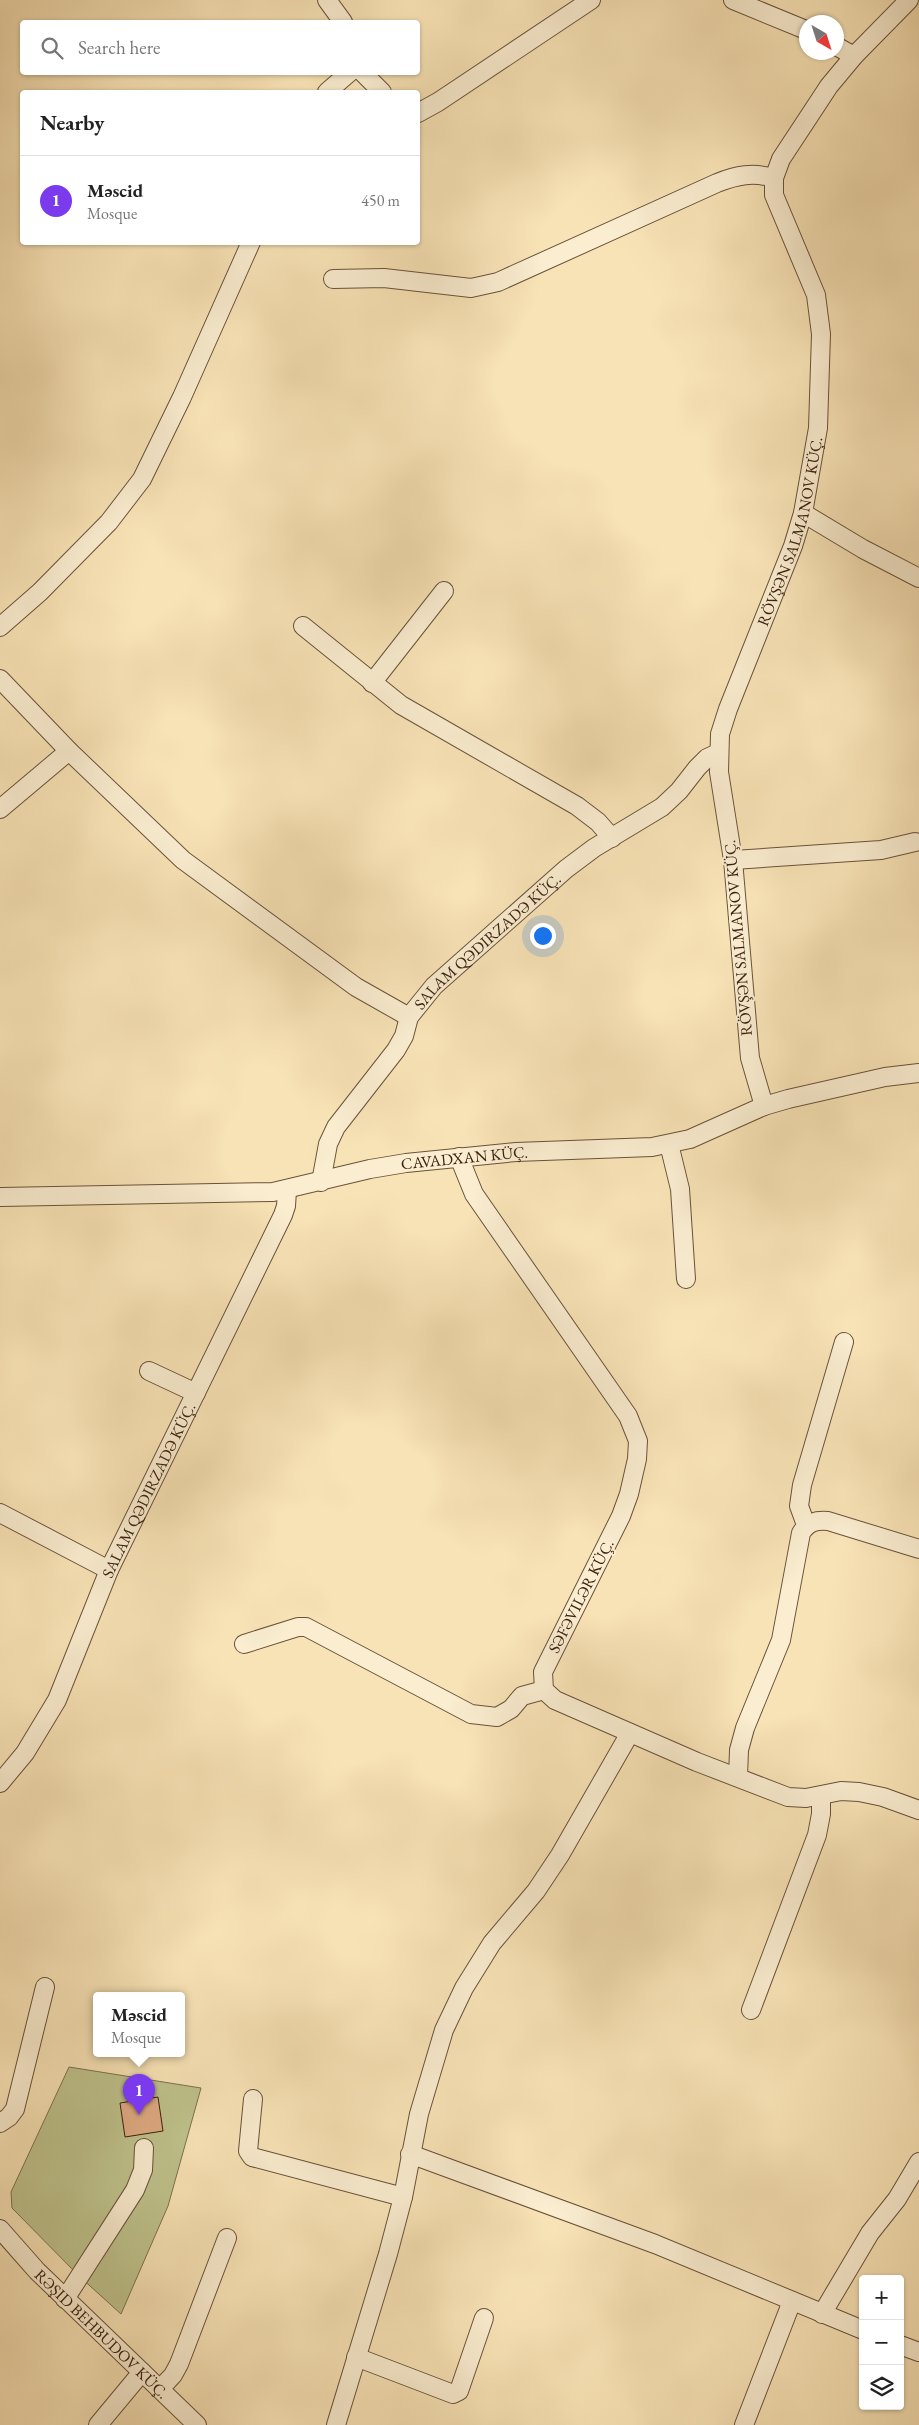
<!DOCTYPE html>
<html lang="en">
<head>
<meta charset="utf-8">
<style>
	:root { --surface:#fff; --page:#f6f6f6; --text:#222; --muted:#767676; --line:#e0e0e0; --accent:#7c3aed }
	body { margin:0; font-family:"EB Garamond",serif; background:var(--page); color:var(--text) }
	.controls { position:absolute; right:15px; bottom:15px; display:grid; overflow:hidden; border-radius:5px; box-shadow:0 1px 4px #0004 }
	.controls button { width:45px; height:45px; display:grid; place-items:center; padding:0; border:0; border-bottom:1px solid var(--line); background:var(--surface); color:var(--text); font:25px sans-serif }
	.compass { position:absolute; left:799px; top:15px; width:45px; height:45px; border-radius:50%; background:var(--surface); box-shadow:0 1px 4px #0004; rotate:141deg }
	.you { position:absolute; left:542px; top:935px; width:18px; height:18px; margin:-12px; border:4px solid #fff; border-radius:50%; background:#1a73e8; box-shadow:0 0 0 8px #1a73e833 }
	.badge { display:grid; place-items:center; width:32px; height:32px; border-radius:50%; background:var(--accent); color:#fff; font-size:16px; font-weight:700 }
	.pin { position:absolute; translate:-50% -41px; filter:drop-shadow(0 1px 2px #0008) }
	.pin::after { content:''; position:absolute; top:26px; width:18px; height:15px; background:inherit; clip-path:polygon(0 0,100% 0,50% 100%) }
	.popup { position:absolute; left:93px; top:1992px; width:92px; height:65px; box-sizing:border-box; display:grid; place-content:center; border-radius:5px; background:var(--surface); filter:drop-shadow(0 1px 4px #0005); font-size:16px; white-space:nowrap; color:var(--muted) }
	.popup b { font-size:19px; color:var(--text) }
	.popup::after { content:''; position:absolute; left:50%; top:100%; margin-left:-10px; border:10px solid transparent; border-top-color:var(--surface) }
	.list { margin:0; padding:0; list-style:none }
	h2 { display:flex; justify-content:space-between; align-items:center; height:65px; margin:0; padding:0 20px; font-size:21px }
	h2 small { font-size:16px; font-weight:400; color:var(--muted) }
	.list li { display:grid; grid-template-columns:32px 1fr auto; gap:15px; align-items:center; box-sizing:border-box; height:90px; padding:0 20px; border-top:1px solid var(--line) }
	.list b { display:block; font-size:19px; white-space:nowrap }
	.list p { margin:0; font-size:16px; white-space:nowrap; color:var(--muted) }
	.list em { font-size:16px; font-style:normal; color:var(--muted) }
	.icon { flex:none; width:28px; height:28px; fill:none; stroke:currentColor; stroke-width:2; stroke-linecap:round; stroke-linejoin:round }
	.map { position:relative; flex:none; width:919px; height:2425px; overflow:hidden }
	.search { position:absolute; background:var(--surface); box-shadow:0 1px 4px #0004; left:20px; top:20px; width:400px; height:55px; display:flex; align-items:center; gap:12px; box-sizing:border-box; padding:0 18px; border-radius:5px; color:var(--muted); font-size:19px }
	.panel { position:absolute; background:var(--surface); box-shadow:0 1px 4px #0004; left:20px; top:90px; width:400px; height:155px; border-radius:5px }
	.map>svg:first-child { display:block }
</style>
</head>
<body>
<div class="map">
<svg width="919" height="2425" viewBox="0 0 919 2425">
	<rect width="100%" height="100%" fill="#f8e3b6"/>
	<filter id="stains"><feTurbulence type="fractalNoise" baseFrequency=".004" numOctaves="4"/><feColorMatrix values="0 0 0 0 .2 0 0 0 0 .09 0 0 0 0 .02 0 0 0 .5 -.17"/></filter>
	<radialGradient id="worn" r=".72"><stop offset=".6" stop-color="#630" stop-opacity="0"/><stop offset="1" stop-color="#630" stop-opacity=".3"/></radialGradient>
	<path fill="#bfc38d" stroke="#7d724f" d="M69 2067 201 2088 168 2206 121 2314 79 2276 12 2208 11 2192Z"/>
	<path fill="#dfab84" stroke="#3b2211" d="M158 2097 163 2131 125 2137 120 2103Z"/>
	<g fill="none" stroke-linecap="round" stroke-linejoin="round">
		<g stroke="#6a523a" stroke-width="20">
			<g id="minor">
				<path d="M327 0 343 22"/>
				<path d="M733 0 806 30"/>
				<path d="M836 46 854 56"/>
				<path d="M362 72 382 92"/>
				<path d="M327 92 350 72"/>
				<path d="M418 113 438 102 591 0"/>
				<path d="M333 279 384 278 471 288 498 282 717 183C737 175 753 172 774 178"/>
				<path d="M803 513 863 549 919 578"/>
				<path d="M303 626 401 705 577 806 598 822 612 838"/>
				<path d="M0 627 40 592 109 522 142 479 182 397 251 242"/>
				<path d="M0 679 69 751 183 860 356 987 409 1017"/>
				<path d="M372 683 444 591"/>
				<path d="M0 809 69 751"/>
				<path d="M733 860 881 850 915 842"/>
				<path id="s1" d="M764 1106 750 1058 733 860 719 772 720 734 728 709 793 546 803 513 818 428 821 334 816 295 774 195V178L781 159 829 86 854 56 909 0"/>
				<path d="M669 1144 680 1189 686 1279"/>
				<path d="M459 1157 474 1194 628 1416 638 1441 637 1459 629 1494 621 1516 543 1672 544 1690 555 1700 697 1762 788 1797 806 1798 841 1791 859 1792 883 1797 919 1810"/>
				<path id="s2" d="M321 1182 328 1144 336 1127 396 1050 404 1036 409 1017 434 986 566 869 594 848 662 807 679 791 697 768 707 758 718 753"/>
				<path id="s3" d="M0 1197 273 1192 370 1169 406 1163 516 1152 652 1147 690 1139 764 1106 788 1099 885 1077 919 1073"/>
				<path d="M149 1371 196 1393"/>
				<path d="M0 1513 109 1570"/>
				<path d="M806 1525 799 1506 802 1485 844 1342"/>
				<path d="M244 1644 298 1627H306L471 1714 497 1717 511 1709 522 1696 544 1690"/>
				<path d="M738 1777 739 1750 745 1728 781 1640 801 1533C808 1522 816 1520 828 1521L919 1549"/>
				<path id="s4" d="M0 1783 25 1753 57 1700 109 1570 283 1215 286 1206 287 1191"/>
				<path d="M751 2010 817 1835 821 1814V1796"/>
				<path d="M253 2099 248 2151 252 2157 403 2197"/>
				<path d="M0 2123 9 2117 15 2109 45 1987"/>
				<path d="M410 2154 655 2244 863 2330"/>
				<path id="s5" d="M0 2229 37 2271 197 2425"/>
				<path d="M65 2299 135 2190 143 2170 144 2148"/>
				<path d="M822 2314 870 2233 897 2199 919 2162"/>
				<path d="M900 2345 919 2352"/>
				<path d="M356 2357 453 2394 459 2391 484 2318"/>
				<path d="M160 2389 173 2375 179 2364 227 2238"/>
				<path d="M98 2425 142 2372"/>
				<path d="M336 2425 388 2254 403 2197 419 2114 444 2030 464 1988 492 1943 536 1891 560 1855 630 1733"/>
				<path d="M744 2425 792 2301"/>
			</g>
		</g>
		<use href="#minor" stroke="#faedd0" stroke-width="18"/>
	</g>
	<g text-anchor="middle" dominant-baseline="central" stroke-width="4" stroke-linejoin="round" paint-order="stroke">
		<g font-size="16" fill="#3b2211" stroke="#faedd0">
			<text stroke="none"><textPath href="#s1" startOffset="591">RÖVŞƏN SALMANOV KÜÇ.</textPath></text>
			<text transform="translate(738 938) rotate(-95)">RÖVŞƏN SALMANOV KÜÇ.</text>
			<text stroke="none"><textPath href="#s2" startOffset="300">SALAM QƏDIRZADƏ KÜÇ.</textPath></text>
			<text stroke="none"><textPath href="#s3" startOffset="468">CAVADXAN KÜÇ.</textPath></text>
			<text stroke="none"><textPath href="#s4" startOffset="330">SALAM QƏDIRZADƏ KÜÇ.</textPath></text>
			<text transform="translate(581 1596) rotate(-63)">SƏFƏVILƏR KÜÇ.</text>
			<text stroke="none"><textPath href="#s5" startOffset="146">RƏŞID BEHBUDOV KÜÇ.</textPath></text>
		</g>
	</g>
	<rect width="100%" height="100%" filter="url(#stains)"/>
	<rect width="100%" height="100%" fill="url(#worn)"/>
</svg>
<div class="controls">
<button>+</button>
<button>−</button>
<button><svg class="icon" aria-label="layers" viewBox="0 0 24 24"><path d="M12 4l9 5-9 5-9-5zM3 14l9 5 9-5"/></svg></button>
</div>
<svg class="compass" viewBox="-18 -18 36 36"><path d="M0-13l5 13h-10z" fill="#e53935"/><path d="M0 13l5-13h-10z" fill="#767676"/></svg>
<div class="you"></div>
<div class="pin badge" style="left:139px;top:2115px">1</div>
<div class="popup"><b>Məscid</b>Mosque</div>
<div class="search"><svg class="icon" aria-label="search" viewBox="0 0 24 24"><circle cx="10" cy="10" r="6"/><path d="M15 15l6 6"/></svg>Search here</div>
<section class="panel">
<h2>Nearby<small></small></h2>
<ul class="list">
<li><span class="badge">1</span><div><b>Məscid</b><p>Mosque</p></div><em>450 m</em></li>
</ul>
</section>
</div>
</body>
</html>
